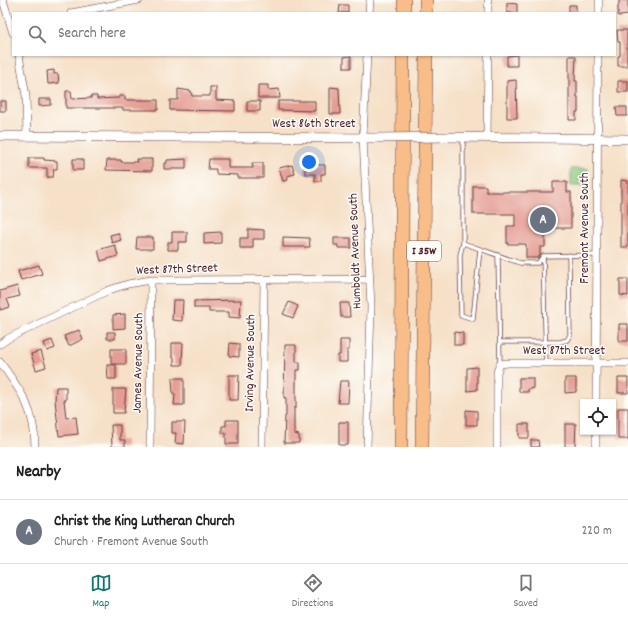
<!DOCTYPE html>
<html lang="en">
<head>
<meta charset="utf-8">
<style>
	:root { --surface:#fff; --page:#f6f6f6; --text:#202124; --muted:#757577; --line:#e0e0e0; --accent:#0f766e }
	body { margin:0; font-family:Dekko,sans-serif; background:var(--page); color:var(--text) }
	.controls { position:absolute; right:12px; bottom:12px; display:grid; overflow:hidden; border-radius:0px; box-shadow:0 1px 3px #0004 }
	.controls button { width:36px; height:36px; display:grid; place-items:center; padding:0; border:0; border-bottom:1px solid var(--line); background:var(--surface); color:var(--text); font:20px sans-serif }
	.you { position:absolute; left:309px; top:162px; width:14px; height:14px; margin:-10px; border:3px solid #fff; border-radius:50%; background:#1a73e8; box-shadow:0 0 0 6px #1a73e833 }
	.badge { display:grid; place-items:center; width:26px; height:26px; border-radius:50%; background:var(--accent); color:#fff; font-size:13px; font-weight:700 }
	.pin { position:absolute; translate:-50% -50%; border:2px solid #fff; box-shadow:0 1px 4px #0006 }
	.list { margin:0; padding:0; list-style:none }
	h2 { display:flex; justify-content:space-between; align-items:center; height:52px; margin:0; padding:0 16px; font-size:17px }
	h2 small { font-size:13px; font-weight:400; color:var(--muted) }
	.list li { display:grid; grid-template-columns:26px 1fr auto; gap:12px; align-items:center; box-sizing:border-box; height:64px; padding:0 16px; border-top:1px solid var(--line) }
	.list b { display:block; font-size:15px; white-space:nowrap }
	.list p { margin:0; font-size:13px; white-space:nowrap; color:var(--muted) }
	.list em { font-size:13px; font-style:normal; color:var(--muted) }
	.icon { flex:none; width:22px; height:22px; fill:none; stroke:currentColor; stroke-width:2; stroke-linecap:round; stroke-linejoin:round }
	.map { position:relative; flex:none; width:628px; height:447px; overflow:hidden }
	.search { position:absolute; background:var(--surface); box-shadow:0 1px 3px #0004; left:12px; right:12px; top:12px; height:44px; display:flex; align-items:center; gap:10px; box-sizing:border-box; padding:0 14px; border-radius:0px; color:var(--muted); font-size:15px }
	.sheet { height:116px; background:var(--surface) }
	nav { display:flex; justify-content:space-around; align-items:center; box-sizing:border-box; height:56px; border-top:1px solid var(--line); background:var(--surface); font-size:11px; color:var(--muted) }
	nav a { display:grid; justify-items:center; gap:2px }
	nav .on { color:var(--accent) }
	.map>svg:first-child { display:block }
</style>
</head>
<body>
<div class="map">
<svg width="628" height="447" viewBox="0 0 628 447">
	<rect width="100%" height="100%" fill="#fdfcf7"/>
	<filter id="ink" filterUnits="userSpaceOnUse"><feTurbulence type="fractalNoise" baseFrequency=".025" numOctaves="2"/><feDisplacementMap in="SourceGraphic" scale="8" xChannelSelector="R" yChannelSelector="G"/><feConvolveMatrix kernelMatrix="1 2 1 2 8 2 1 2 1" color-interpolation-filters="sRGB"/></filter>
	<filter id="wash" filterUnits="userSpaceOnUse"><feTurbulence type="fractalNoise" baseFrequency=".012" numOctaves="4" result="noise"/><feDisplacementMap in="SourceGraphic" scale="16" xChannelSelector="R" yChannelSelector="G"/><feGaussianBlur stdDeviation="0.9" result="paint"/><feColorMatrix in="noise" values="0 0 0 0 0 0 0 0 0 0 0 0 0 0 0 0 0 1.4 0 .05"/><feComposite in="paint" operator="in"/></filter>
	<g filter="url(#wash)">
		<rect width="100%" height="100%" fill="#f6e0c7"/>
		<path fill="#8fce85" stroke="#6c7658" d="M571 169H588V186H571Z"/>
		<g id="blocks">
			<path fill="#e59d93" d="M619 0H628V15L618 16V5H619Z
				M507 3 517 4V13H507Z
				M340 5H348V13H339Z
				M569 5H576V13H569Z
				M617 30H627V66H618V56H620V42H618Z
				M517 55V66H507V56Z
				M351 56V68H344V57Z
				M569 56H576L575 81H577V97H578V112H576V120H569Z
				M54 70V74H58L59 83 48 84 47 71Z
				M516 80 517 118H507V81Z
				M618 81H628V92H618Z
				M258 85H268V90L279 89 280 98H258Z
				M210 87H216V100L235 101V111L170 110V100H178V89L191 91 192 96H210Z
				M330 87 339 88 340 114H330Z
				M66 91H71L72 99 91 98V96H97V99L119 98V96H125V100H158V110H123V108H66Z
				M39 99H51V105L39 106Z
				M0 101H6V111H0Z
				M247 101H260V111H247Z
				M278 101H315V111L278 110Z
				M616 107H627V116H617Z
				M29 158H44V160L57 161V169H54L53 177H47V168H29Z
				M73 159H83V170H73Z
				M136 159H152V171L106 170 107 160H121V162H137Z
				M186 159V169H164V163H167V160Z
				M209 159H228V168H253L252 163H263V178H238V175L216 174V169H208Z
				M292 165 295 174 287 176 288 180 283 181 279 168Z
				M305 165H325V174H321V181H315V174H305Z
				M621 180 628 181V247H621Z
				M553 182H567V192H571V228H545V247H540V255L538 258H526V244H507V226H515V214H473V186H486V192H553Z
				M248 229 264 230V239H253V248H240V238H248Z
				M172 232H187V242H178V250H168V242H172Z
				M221 232V243L204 244V233Z
				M118 233 121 240 112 243 110 235Z
				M137 237H153V249H136Z
				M283 237 309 238 310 247H283Z
				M334 238H351V248H338V245H334Z
				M115 245 118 256 101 261 98 250Z
				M39 265 42 274 21 280 18 271Z
				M620 279H628V296L620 295Z
				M17 286 20 296 7 299 10 307 0 310V291Z
				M173 300H183L182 321 172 320Z
				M241 300 240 318 229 317V312H209V308H194V301Z
				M289 302 298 306 293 318 283 314Z
				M340 303H349L350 317H341Z
				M125 314V328L113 329V315Z
				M619 324H628V341H619Z
				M79 330 83 339 69 346 64 336Z
				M107 332H115V339H107Z
				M454 332 463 333V345H454Z
				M52 340 55 348 47 351 44 343Z
				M340 340H349V350H347V362H338V355H340Z
				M172 343H183L182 365H174V357H172Z
				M230 343 239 344V357L229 356Z
				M285 345H296V362H300V370H296V408H294V434L299 435V443H284L285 416H286V398H284Z
				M111 349H126V364H111Z
				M41 351 46 367 36 370 31 354Z
				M107 365H116V379H108Z
				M477 367V390L467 391V368Z
				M229 375H239L238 400H229Z
				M172 378H184V405H174L175 394H173Z
				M519 378H533V388L528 389V392H519Z
				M565 378H576V392L565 393Z
				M618 378H628V393H618Z
				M340 381H349L348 403H338Z
				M56 387H66V400H64L66 418 76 417 78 434 59 436 55 400Z
				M113 389H126L124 413H113Z
				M618 408H628V439H618Z
				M466 410 477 411V425H466Z
				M226 420H238V444H226V433H222V426H226Z
				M172 422H185L184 444 175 443 176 433H172Z
				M339 422H348V445H339Z
				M519 424H529V438H519Z
				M565 424H576L575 447H565Z
				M111 425H120V440H125V447H112Z
				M531 440H538L539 447H531Z"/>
		</g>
	</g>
	<g filter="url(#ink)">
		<use href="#blocks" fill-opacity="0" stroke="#643c42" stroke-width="1"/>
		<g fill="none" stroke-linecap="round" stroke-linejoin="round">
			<g stroke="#643c42" stroke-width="5">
				<path id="service" d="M463 138V243L520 263H538L543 256 597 255
					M463 243 460 255 461 315 473 319 480 249
					M498 255 500 364
					M543 256 546 363
					M500 342H560L567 340 570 335 569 255"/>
			</g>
			<g stroke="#643c42" stroke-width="8">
				<path id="minor" d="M3 0 13 33
					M71 13 139 0
					M369 13 370 0
					M488 13V0
					M599 13V0
					M19 55 26 96 27 137
					M367 55 363 137 371 307 367 447
					M487 138 488 55
					M0 344 9 338 109 290 128 284 151 280H169L369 279
					M0 362C21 391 35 409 35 447
					M596 402 598 55
					M150 447 151 280
					M262 447 264 280
					M497 447V372L500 364 508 363H628
					M596 447V432"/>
			</g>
			<g stroke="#643c42" stroke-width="10">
				<path id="tertiary" d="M0 136 377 138
					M447 137 628 139"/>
			</g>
			<g stroke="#643c42" stroke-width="14">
				<path id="motorway" d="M404 13V0
					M426 13V0
					M401 447 403 55
					M422 447 426 55"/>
			</g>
			<use href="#service" stroke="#fff" stroke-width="3.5"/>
			<use href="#minor" stroke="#fff" stroke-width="7"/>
			<use href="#tertiary" stroke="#fff" stroke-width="9"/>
			<use href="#motorway" stroke="#f8bd88" stroke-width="13"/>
			<g stroke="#643c42" stroke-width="10" stroke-linecap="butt">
				<path id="tertiary-bridge" d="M377 138 447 137"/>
			</g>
			<use href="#tertiary-bridge" stroke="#fff" stroke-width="9"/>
		</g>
	</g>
	<g text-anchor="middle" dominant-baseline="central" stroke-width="3" stroke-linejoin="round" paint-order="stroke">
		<rect fill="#fdfcf7" stroke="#806168" stroke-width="1" x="407" y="241" width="34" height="20" rx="3"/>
		<g font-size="12" font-weight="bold" fill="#4a1f2b">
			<text x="424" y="251">I 35W</text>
		</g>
		<g font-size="13" fill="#4a1f2b" stroke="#fdfcf7">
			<text x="314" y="124">West 86th Street</text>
			<text transform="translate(585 228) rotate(-90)">Fremont Avenue South</text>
			<text transform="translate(356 251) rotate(-92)">Humboldt Avenue South</text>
			<text transform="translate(177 270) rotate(-2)">West 87th Street</text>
			<text x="564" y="351">West 87th Street</text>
			<text transform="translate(139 363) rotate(-89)">James Avenue South</text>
			<text transform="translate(251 363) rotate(-89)">Irving Avenue South</text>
		</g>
	</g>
</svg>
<div class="controls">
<button><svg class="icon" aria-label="locate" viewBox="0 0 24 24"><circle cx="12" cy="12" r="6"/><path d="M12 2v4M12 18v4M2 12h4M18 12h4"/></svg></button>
</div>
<div class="you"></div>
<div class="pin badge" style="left:543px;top:220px;background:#6b7280">A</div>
<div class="search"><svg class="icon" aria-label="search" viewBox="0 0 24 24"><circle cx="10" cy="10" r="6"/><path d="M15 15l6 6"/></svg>Search here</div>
</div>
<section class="sheet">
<h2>Nearby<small></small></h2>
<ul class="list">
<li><span class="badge" style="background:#6b7280">A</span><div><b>Christ the King Lutheran Church</b><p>Church · Fremont Avenue South</p></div><em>220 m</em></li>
</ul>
</section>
<nav>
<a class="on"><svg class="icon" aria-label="map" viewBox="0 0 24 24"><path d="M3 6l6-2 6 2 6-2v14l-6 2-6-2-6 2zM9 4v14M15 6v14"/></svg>Map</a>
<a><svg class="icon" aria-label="directions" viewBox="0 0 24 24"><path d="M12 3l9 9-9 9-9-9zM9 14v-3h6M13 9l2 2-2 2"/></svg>Directions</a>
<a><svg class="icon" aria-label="saved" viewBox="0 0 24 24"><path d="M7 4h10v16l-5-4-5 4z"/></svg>Saved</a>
</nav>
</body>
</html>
